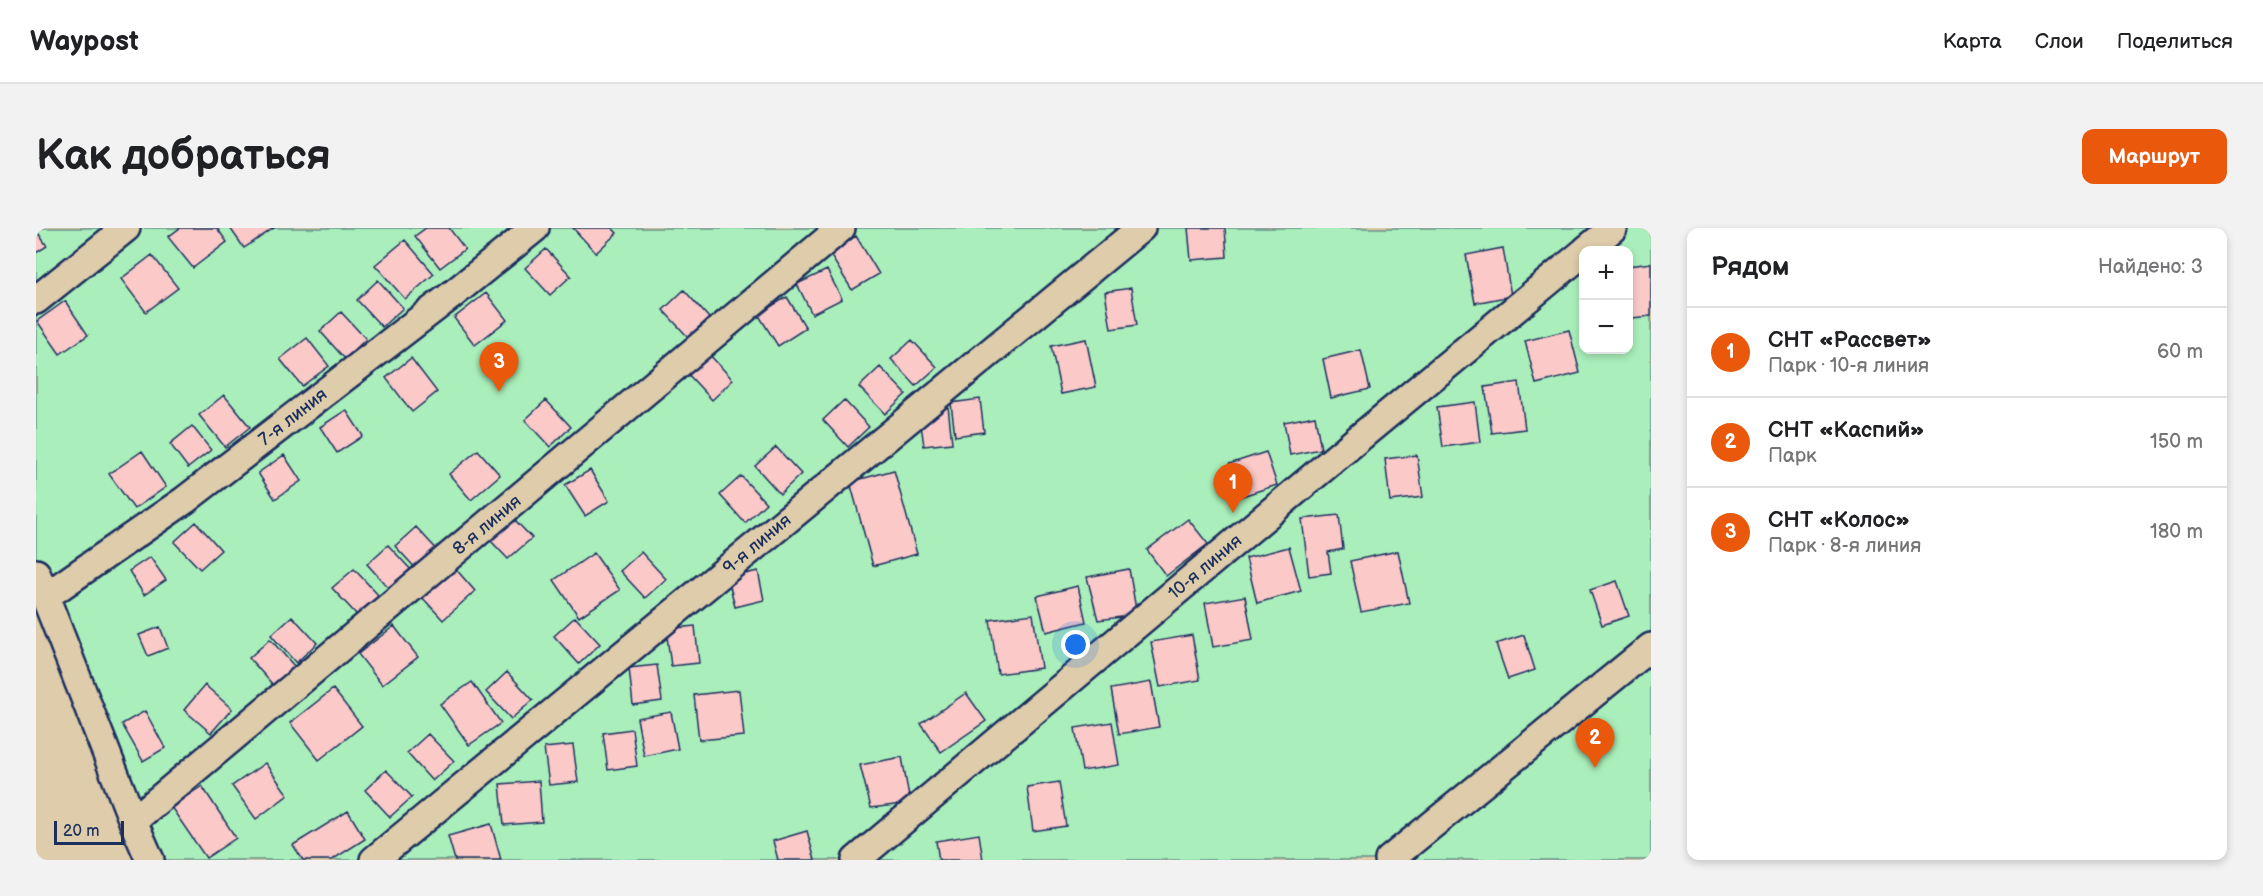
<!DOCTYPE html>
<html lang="ru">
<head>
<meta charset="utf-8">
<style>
	:root { --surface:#fff; --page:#f2f2f2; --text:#202124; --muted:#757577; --line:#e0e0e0; --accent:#ea580c }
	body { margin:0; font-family:"Balsamiq Sans",sans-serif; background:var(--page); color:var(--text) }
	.controls { position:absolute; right:18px; top:18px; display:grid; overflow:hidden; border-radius:12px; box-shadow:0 3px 9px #0003 }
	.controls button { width:54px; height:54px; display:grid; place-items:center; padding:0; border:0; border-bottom:2px solid var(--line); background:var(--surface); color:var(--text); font:30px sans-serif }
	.scale { position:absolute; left:18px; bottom:15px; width:70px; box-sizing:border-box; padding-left:6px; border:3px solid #1b2f5e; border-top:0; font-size:16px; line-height:21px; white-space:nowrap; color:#1b2f5e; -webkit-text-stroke:4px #deccaa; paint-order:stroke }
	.you { position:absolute; left:1040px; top:417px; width:21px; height:21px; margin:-15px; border:4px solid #fff; border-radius:50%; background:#1a73e8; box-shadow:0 0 0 9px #1a73e833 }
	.badge { display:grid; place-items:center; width:39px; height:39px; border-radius:50%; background:var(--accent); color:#fff; font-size:20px; font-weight:700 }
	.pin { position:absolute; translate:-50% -50px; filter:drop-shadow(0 2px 3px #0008) }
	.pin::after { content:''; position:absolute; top:32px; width:21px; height:18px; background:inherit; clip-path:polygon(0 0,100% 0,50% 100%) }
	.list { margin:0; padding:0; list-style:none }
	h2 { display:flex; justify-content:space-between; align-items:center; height:78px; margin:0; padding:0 24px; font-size:26px }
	h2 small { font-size:20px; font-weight:400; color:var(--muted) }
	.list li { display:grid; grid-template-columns:39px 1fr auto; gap:18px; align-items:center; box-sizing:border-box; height:90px; padding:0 24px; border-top:2px solid var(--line) }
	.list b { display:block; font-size:22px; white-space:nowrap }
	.list p { margin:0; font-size:20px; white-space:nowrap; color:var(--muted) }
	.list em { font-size:20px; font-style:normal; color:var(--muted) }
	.map { position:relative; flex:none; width:1615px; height:632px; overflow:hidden; border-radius:12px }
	header { display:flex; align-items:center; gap:36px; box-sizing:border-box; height:84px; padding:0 30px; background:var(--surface); border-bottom:2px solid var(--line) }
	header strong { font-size:28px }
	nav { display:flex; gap:33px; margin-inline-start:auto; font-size:21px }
	.intro { display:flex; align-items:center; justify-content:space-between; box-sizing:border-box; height:144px; padding:0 36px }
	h1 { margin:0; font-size:42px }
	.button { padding:15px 27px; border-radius:12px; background:var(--accent); color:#fff; font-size:21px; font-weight:700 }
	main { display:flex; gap:36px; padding:0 36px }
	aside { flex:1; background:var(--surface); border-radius:12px; box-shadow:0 3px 9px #0003 }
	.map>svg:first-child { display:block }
</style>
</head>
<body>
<header>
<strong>Waypost</strong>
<nav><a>Карта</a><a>Слои</a><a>Поделиться</a></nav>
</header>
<div class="intro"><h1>Как добраться</h1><a class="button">Маршрут</a></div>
<main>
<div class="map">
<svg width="1615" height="632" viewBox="0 0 1615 632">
	<rect width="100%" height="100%" fill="#deccaa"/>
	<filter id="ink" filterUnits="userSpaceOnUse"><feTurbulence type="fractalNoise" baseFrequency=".0167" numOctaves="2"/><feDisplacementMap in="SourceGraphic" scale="12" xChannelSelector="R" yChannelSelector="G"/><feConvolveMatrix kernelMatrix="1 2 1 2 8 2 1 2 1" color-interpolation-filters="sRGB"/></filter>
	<g filter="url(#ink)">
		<path fill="#aaefbb" stroke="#628f8c" stroke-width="1.5" fill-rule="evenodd" d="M0 0H1615V632H129L0 329ZM1548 22H1592V122H1548Z"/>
		<path fill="#fac9c8" stroke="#1b2f5e" stroke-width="1.5" d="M144 0H181L191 14 157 40 132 9Z
			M194 0H238L208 20Z
			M390 0H413L429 21 404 40 379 8Z
			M537 0H576L581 5 560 25Z
			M1152 0H1189L1191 29 1155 32Z
			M0 2 11 18 0 25Z
			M820 8 843 46 816 62 793 25Z
			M369 12 398 46 369 71 339 37Z
			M1467 20 1475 68 1439 75 1430 27Z
			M510 21 535 48 514 67 489 40Z
			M116 27 142 60 110 84 85 51Z
			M1615 35V88L1596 90 1592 65V38Z
			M791 42 806 71 776 86 761 56Z
			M342 52 367 80 346 99 321 72Z
			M1095 60 1101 97 1075 101 1069 64Z
			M648 62 673 90 652 109 627 82Z
			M450 65 471 92 439 117 418 90Z
			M751 69 770 100 742 118 722 86Z
			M29 73 52 107 24 126 1 93Z
			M305 84 330 111 309 131 284 103Z
			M1533 102 1544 145 1500 156 1489 113Z
			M271 110 293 138 266 158 244 131Z
			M1050 111 1060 159 1025 166 1015 118Z
			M876 112 901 139 880 158 855 131Z
			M1325 122 1334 161 1295 170 1287 131Z
			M672 125 697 152 676 172 650 144Z
			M375 130 401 164 376 184 350 150Z
			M844 139 870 166 849 186 823 159Z
			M1483 154 1489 201 1456 205 1449 159Z
			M188 167 214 199 189 219 163 187Z
			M944 171 948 204 919 208 915 175Z
			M510 172 535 199 514 219 489 192Z
			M808 172 833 199 812 219 787 192Z
			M1439 174 1444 214 1407 219 1401 179Z
			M912 178 916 215 888 218 883 182Z
			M310 182 327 208 301 225 284 199Z
			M1279 188 1285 221 1254 227 1248 194Z
			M156 198 175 222 152 240 134 216Z
			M740 219 765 246 744 266 719 238Z
			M442 222 464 247 435 272 413 246Z
			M106 223 130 259 98 281 73 246Z
			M1230 224 1241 257 1203 269 1193 236Z
			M248 227 265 253 239 271 222 245Z
			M1381 227 1387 269 1354 273 1349 231Z
			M554 242 573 273 549 288 529 257Z
			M858 242 881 326 837 338 814 254Z
			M705 248 730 275 709 295 684 267Z
			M1303 287 1307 321 1292 324 1295 345 1273 348 1266 291Z
			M477 290 496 310 472 331 454 312Z
			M1152 291 1172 316 1130 348 1111 322Z
			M160 294 185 322 164 341 138 314Z
			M380 299 406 327 385 346 359 318Z
			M352 317 377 344 356 364 331 336Z
			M1253 319 1265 363 1221 375 1210 330Z
			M1362 323 1373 375 1325 384 1314 333Z
			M605 324 630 351 609 370 584 343Z
			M558 325 584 362 543 389 518 352Z
			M114 329 130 352 108 367 93 343Z
			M418 339 439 363 407 392 385 368Z
			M318 341 343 368 321 387 296 360Z
			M1093 341 1101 387 1062 392 1051 349Z
			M722 343 728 372 699 379 692 350Z
			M1581 353 1593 388 1566 397 1554 362Z
			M1042 358 1050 394 1010 404 1001 368Z
			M1209 368 1217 412 1177 419 1169 375Z
			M997 386 1005 440 962 446 954 392Z
			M256 388 281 415 260 435 235 407Z
			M539 389 564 416 543 436 518 408Z
			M358 398 382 429 346 457 322 426Z
			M659 398 663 435 635 438 630 401Z
			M124 399 132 420 112 428 103 407Z
			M1156 407 1164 452 1124 459 1115 414Z
			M1488 407 1499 442 1472 451 1460 416Z
			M234 411 259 439 238 458 213 430Z
			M621 437 626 473 597 477 593 440Z
			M471 444 497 472 475 491 450 464Z
			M436 454 465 495 433 517 404 476Z
			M1115 454 1123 499 1083 506 1075 461Z
			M169 457 196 481 175 505 148 482Z
			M297 461 326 498 283 532 254 495Z
			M703 462 708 508 663 512 658 467Z
			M930 465 950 493 905 524 885 496Z
			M109 483 129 520 107 533 86 496Z
			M635 484 642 521 608 528 601 490Z
			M1076 494 1083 537 1046 543 1039 500Z
			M596 501 601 538 572 542 567 505Z
			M392 506 418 533 396 553 371 525Z
			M537 517 542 554 513 557 508 520Z
			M866 529 874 575 835 580 824 537Z
			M229 535 252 567 220 591 196 558Z
			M350 542 376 569 354 589 329 562Z
			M503 553 506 594 468 597 464 556Z
			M1023 554 1030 598 997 603 991 559Z
			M166 558 200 610 170 630 135 579Z
			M312 583 329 611 296 632H267L257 617Z
			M455 596 465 632H419L412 608Z
			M771 603 779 632H742L737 613Z
			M943 606 947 632H903L900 613Z"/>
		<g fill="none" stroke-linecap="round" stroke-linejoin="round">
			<g stroke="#1b2f5e" stroke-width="32">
				<path id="minor" d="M1550 22 1577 0
					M0 72 90 0
					M0 345 97 593 114 632
					M9 369 149 272 417 66 499 0
					M97 593 805 0
					M338 632 1105 0
					M820 632 1329 205 1548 24
					M1353 632 1615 419"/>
			</g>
			<use href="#minor" stroke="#deccaa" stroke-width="27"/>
		</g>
	</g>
	<g text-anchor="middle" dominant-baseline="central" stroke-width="5" stroke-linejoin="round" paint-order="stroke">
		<g font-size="18" fill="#1b2f5e" stroke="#deccaa">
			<text transform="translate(257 189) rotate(-38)">7-я линия</text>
			<text transform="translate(451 297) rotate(-40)">8-я линия</text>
			<text transform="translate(721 316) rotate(-40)">9-я линия</text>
			<text transform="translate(1169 339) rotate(-40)">10-я линия</text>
		</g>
	</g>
</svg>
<div class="controls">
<button>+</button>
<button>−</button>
</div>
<div class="scale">20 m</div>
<div class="you"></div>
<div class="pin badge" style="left:1197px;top:285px">1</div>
<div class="pin badge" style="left:1559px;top:540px">2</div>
<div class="pin badge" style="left:463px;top:164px">3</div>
</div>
<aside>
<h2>Рядом<small>Найдено: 3</small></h2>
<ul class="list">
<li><span class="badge">1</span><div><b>СНТ «Рассвет»</b><p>Парк · 10-я линия</p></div><em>60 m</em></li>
<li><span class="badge">2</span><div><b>СНТ «Каспий»</b><p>Парк</p></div><em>150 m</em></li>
<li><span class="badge">3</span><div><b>СНТ «Колос»</b><p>Парк · 8-я линия</p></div><em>180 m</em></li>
</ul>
</aside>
</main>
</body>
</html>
